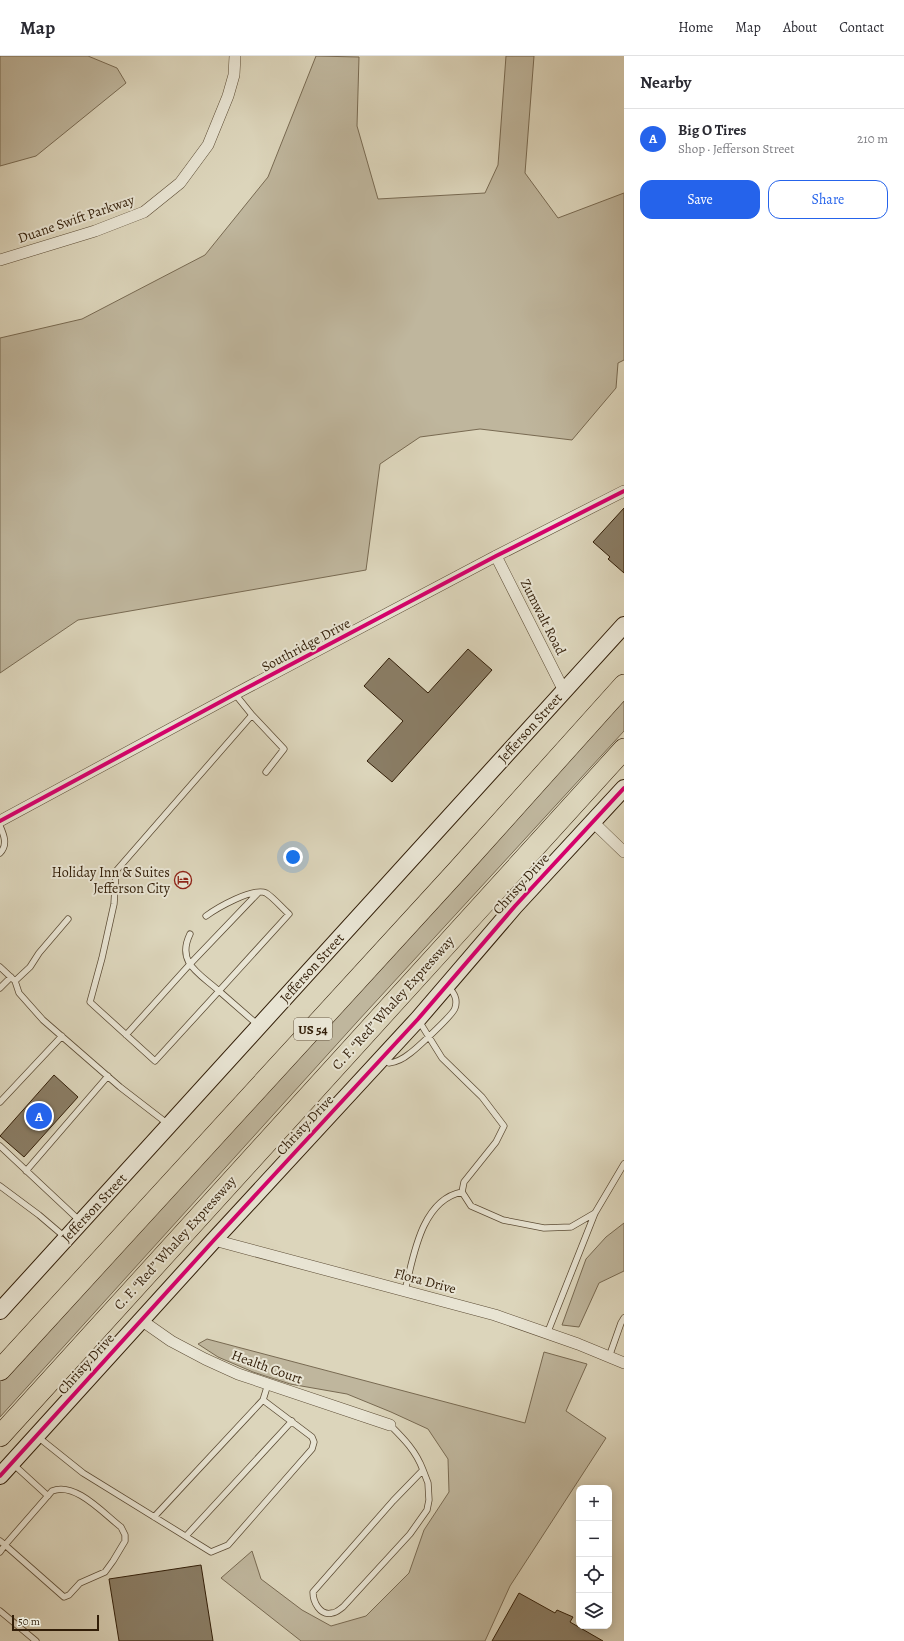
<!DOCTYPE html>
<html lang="en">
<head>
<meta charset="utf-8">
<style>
	:root { --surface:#fff; --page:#f2f2f3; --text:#2b2b33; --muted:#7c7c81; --line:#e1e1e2; --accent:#2563eb }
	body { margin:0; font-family:Alegreya,serif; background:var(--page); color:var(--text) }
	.controls { position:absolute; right:12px; bottom:12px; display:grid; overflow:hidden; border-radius:8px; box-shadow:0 2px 10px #0003 }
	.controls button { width:36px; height:36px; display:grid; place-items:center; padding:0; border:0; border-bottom:1px solid var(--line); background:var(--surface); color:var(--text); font:20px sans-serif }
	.scale { position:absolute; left:12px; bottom:10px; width:87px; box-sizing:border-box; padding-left:4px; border:2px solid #321e08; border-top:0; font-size:11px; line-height:14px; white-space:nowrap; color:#321e08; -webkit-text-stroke:3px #e8e4d3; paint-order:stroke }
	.you { position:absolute; left:293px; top:801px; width:14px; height:14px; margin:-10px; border:3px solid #fff; border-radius:50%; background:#1a73e8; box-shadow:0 0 0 6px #1a73e833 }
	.badge { display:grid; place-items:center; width:26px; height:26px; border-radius:50%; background:var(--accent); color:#fff; font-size:13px; font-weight:700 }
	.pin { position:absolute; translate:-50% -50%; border:2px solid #fff; box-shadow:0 1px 4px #0006 }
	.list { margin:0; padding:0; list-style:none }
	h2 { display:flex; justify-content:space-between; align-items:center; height:52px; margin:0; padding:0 16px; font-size:17px }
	h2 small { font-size:13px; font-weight:400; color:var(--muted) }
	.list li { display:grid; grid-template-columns:26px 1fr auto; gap:12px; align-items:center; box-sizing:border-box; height:60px; padding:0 16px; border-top:1px solid var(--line) }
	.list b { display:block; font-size:15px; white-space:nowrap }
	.list p { margin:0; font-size:13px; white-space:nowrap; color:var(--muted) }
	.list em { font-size:13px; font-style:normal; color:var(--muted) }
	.actions { display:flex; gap:8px; padding:12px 16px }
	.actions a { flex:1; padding:9px 0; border:1px solid var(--accent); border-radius:12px; text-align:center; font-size:14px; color:var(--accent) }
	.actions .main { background:var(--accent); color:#fff }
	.icon { flex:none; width:22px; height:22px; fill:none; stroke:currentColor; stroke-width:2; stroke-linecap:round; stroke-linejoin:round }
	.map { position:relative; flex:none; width:624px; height:1585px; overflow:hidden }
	header { display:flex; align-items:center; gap:24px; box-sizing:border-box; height:56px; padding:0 20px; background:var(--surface); border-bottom:1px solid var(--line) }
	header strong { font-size:19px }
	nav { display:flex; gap:22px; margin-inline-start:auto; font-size:14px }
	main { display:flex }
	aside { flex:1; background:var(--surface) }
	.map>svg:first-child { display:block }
</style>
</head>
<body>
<header>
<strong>Map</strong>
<nav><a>Home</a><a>Map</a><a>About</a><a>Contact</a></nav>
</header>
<main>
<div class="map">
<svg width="624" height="1585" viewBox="0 0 624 1585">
	<rect width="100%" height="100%" fill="#dcd5bb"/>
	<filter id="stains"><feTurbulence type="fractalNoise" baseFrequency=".005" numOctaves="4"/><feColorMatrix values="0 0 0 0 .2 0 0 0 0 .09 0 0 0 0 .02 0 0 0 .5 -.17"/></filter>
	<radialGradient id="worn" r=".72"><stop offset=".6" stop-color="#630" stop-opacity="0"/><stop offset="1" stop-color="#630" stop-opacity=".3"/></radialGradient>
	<path fill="#bfb69d" stroke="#786a52" d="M0 0H88L117 12 126 27 36 100 0 110Z
		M316 0 359 1 357 70 378 143 485 137 498 109 506 0H534L525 117 558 162 624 137V304L618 307 616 332 572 384 480 373 420 381 380 408 366 514 78 564 0 617V282L82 263 205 199 268 121Z
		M624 639V675L357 966 0 1361V1325Z
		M624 1167V1215L599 1227 579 1271 562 1269 586 1203 606 1181Z
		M207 1283 525 1367 544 1296 587 1308 566 1355 606 1382 510 1530 485 1585H301L221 1522 252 1495 261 1523 302 1554 331 1570 366 1560 409 1517 424 1474 449 1436 448 1403 428 1373 391 1356 347 1338 290 1328 253 1316 218 1301 198 1288Z"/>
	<path fill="#8a7d65" stroke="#321e08" d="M624 452V517L608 503 610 501 593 486Z
		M468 593 492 614 392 726 367 705 403 665 364 630 389 602 428 637Z
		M54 1019 78 1041 24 1101 0 1080Z
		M201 1509 213 1585H119L109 1523Z
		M519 1537 555 1557 557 1554 573 1561 570 1566 603 1585H492Z"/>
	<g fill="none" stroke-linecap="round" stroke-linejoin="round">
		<g stroke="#5c4c35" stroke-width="7">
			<path id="lane" d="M235 638 252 659 116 815 114 848 102 902 90 946 155 1005 219 935 258 969
				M252 659 284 693 266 716
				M0 770C4 779 8 789 0 797
				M190 878C176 907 199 917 219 935L289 858C283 853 273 841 266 837 253 831 217 852 206 860
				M0 911 15 925 30 911 39 897 68 863
				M15 925 19 937 43 964 120 1031 168 1068
				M0 932 11 921
				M419 965 442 1002 482 1041 504 1070 496 1086 464 1126 462 1136 471 1150 503 1164 544 1172 571 1171 595 1157
				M126 979 190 908 258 837
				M384 1003 389 1007C397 1006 403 1003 409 998 415 994 454 958 455 952 458 943 454 937 448 930
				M0 1046 62 980
				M0 1090 80 1165
				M26 1115 108 1020
				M0 1130 39 1159 66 1182
				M405 1235C413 1202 421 1144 462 1136
				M547 1278 595 1157 624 1108
				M609 1301 621 1267 624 1262
				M390 1369C404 1383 416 1395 423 1414L393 1445 313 1536C313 1546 320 1560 332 1557 336 1557 340 1553 343 1551L410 1478 427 1454 429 1444 428 1427 423 1414
				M38 1381 83 1417 211 1496 228 1489 312 1393 314 1386 312 1381 263 1344 268 1328
				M13 1408 48 1440
				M154 1461 263 1344
				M186 1480 292 1365
				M0 1485 5 1489 64 1541 69 1539 80 1527 105 1516 113 1505 125 1485V1479L121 1471C104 1458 75 1425 52 1435L5 1489 0 1496
				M0 1555 36 1585"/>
		</g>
		<g stroke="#5c4c35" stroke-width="12">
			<path id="street" d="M0 204 95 175 144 156 180 127 208 89 228 40 234 19 235 0
				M496 500 564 635
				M0 765 235 638 496 500 624 435
				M593 766 624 796
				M214 1184 495 1259 578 1288 624 1307
				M141 1264 171 1285 205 1303 238 1318 390 1369"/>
		</g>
		<g stroke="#321e08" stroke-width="18">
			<path id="secondary" d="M0 1255 624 569
				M0 1420 214 1184 418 963 515 850 624 732"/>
		</g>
		<g stroke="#321e08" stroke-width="22">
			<path id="highway" d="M0 1314 457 815 624 629
				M0 1380 624 693"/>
		</g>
		<use href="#lane" stroke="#e8e4d3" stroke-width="5.5"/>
		<use href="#street" stroke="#e8e4d3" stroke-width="11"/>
		<use href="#secondary" stroke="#e8e4d3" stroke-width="16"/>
		<use href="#highway" stroke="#dcd5bb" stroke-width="21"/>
		<g stroke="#e8e4d3" stroke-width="6">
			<path id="cycleway" d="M0 765 235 638 496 500 624 435
				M0 1420 214 1184 418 963 515 850 624 732"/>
		</g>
		<use href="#cycleway" stroke="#d6006c" stroke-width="4"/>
	</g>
	<defs>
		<g id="hotel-ring" transform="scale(0.9)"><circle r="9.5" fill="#e8e4d3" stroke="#8f2418" stroke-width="1.5"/><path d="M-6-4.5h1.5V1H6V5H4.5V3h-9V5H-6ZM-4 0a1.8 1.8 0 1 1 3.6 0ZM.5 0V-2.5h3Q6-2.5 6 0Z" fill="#8f2418"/></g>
	</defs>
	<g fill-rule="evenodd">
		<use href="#hotel-ring" x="183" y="824"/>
	</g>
	<g text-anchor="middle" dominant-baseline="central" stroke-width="4" stroke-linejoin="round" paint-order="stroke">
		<rect fill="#e8e4d3" stroke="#695945" stroke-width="1" x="294" y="962" width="38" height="22" rx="3"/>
		<g font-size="13" font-weight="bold" fill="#321e08">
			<text x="313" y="973">US 54</text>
		</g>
		<g font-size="14" fill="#321e08" stroke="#e8e4d3">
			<text transform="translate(76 163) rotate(-19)">Duane Swift Parkway</text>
			<text transform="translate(543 561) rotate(63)">Zumwalt Road</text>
			<text transform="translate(306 589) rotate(-28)">Southridge Drive</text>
			<text transform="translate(530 672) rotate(-48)">Jefferson Street</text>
			<text transform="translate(521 828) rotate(-48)">Christy Drive</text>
			<text transform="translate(312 912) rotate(-48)">Jefferson Street</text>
			<text transform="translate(393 947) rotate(-48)">C. F. “Red” Whaley Expressway</text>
			<text transform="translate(305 1069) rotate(-47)">Christy Drive</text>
			<text transform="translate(94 1152) rotate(-47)">Jefferson Street</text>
			<text transform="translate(175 1187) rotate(-48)">C. F. “Red” Whaley Expressway</text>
			<text transform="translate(425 1225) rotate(15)">Flora Drive</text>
			<text transform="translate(86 1308) rotate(-48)">Christy Drive</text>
			<text transform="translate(267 1311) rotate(20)">Health Court</text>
		</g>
		<g font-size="14" fill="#321e08" stroke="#e8e4d3" text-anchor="end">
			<text x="170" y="816">Holiday Inn &amp; Suites<tspan x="170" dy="16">Jefferson City</tspan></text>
		</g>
	</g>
	<rect width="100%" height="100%" filter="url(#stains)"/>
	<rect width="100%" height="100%" fill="url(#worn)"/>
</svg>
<div class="controls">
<button>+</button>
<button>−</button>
<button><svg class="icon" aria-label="locate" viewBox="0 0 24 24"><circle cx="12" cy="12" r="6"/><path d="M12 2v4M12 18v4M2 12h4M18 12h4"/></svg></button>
<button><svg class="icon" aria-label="layers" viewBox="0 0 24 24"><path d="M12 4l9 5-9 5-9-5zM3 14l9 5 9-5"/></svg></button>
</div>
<div class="scale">50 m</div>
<div class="you"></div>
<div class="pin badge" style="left:39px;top:1060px">A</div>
</div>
<aside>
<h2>Nearby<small></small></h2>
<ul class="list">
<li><span class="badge">A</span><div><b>Big O Tires</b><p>Shop · Jefferson Street</p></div><em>210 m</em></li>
</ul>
<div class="actions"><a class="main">Save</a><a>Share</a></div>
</aside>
</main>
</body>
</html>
